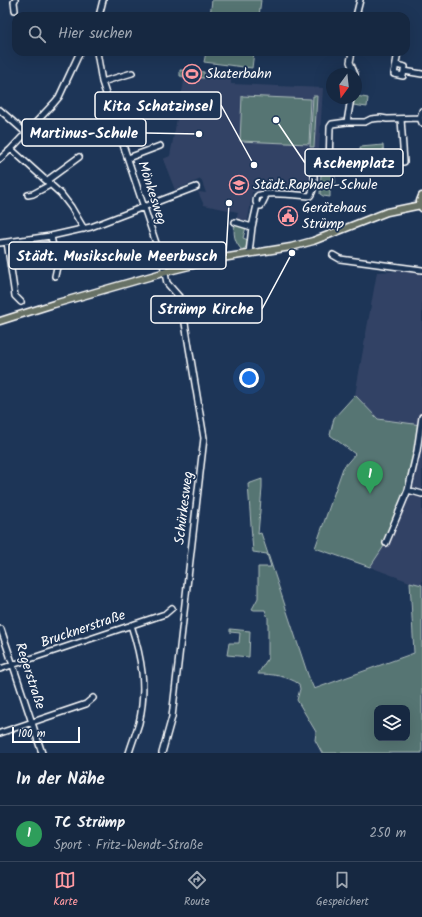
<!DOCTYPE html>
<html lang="de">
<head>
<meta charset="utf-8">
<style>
	:root { --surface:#162841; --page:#23344c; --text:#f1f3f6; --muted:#9ea6b1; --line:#35445a; --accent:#ff9aa2 }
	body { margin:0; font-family:Kalam,sans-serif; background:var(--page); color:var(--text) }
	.controls { position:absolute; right:12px; bottom:12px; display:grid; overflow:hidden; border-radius:8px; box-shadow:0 4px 16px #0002 }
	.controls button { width:36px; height:36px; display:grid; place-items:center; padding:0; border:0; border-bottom:1px solid var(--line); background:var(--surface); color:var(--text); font:20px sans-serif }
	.compass { position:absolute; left:326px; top:68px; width:36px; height:36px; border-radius:50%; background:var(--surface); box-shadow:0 4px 16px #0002; rotate:195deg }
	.scale { position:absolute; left:12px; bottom:10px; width:68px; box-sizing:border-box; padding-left:4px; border:2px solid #fff; border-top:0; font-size:11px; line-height:14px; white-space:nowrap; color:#fff; -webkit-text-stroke:3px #1d3557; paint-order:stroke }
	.you { position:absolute; left:249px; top:378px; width:14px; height:14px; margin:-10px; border:3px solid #fff; border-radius:50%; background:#1a73e8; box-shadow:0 0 0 6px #1a73e833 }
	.badge { display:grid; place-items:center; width:26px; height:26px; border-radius:50%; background:var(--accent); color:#fff; font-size:13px; font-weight:700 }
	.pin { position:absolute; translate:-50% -33px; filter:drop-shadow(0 1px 2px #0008) }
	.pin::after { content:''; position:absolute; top:21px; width:14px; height:12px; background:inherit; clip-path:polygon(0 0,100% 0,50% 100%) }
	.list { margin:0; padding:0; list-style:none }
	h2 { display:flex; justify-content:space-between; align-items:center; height:52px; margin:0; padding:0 16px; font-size:17px }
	h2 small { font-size:13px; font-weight:400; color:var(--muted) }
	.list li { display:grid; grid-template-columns:26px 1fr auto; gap:12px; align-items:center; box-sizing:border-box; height:56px; padding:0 16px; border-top:1px solid var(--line) }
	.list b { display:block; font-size:15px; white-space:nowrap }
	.list p { margin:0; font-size:13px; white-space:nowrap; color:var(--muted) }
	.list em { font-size:13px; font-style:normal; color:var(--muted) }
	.icon { flex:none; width:22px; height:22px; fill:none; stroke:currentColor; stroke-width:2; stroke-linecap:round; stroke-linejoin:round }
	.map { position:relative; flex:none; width:422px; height:753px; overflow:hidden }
	.search { position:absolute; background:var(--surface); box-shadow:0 4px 16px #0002; left:12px; right:12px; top:12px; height:44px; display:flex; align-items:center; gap:10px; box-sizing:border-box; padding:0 14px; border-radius:12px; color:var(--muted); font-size:15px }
	.sheet { height:108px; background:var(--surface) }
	nav { display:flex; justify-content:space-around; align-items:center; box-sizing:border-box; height:56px; border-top:1px solid var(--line); background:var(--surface); font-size:11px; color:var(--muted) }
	nav a { display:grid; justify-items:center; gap:2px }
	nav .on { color:var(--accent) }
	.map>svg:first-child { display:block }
</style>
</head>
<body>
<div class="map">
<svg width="422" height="753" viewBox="0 0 422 753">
	<rect width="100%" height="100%" fill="#1d3557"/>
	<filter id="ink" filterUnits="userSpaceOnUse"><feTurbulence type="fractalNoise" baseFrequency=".025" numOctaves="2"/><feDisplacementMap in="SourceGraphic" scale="8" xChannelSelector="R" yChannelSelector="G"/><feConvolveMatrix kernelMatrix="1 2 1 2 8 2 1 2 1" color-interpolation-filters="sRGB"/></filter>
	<g filter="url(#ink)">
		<path fill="#334365" d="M180 70 231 73V84L323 88 318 164 313 177 312 190 309 194 252 192 250 208 247 224 236 221 238 212 204 205 198 192 206 193 201 179 175 190 163 159 170 156 184 81 180 76Z
			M422 270V585L410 582 370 567 386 543 378 419 355 395 377 272Z"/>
		<path fill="#567473" stroke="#aabab9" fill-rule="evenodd" d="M212 0H261L259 16H210Z
			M206 52H254L252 68 204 62Z
			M180 70 204 72V78L180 76Z
			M242 96 311 99 309 144 240 141Z
			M313 96H317L314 147H310Z
			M356 96 368 98 367 107 353 105Z
			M383 145 384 160 361 161 360 147Z
			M334 172 336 186 330 187V197L323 196 320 194 321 173Z
			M235 223 246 227 243 238 248 240C248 245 247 247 242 250 234 242 233 233 235 223Z
			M355 395 378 419 421 425 408 490 386 543 370 567 315 548 343 468 355 454 330 435 334 418Z
			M262 479V488L258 534 261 533 308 675 314 689 414 653 410 582 422 585V753H322L315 740 316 732 297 700 300 689 299 684C288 676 271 674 258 674L268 658V618L265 610H254L252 609 258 598V567H271L267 554 253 552 248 484ZM377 708H407V738H377Z
			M230 629 250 631 249 657 227 655 229 643H239L240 633 230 632Z"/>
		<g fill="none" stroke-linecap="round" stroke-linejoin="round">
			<g stroke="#fff" stroke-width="8">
				<path id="minor" d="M15 10 14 2 15 0
					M99 16 103 0
					M356 16 360 0
					M97 52 102 82 163 264 167 283 181 299 204 438 172 717 162 753
					M352 52 350 62 355 74
					M398 52 394 74 403 76 404 71
					M396 65 405 67 404 71 422 74
					M102 82 132 73
					M351 98 347 122H365L371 119 381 118 387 119 420 118
					M0 110 26 133
					M422 111 420 118 422 123
					M347 122 332 124 330 127 329 166 335 170 361 168 367 163 404 162 401 119
					M11 149 61 194 71 207 84 229
					M128 158 160 146
					M0 159 11 149 54 103 59 97 80 52
					M28 195 33 194 48 186 49 179 79 157
					M257 205 261 206 265 198 263 195
					M235 222 252 227
					M51 236 57 267 55 276
					M7 242 15 296 21 302
					M0 243 51 236 91 227 196 187
					M249 253 252 227 257 205 256 202C256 200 256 195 260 195 271 192 297 195 310 196 315 190 314 180 314 173
					M333 255 340 259 422 270
					M408 490 422 494
					M386 543 408 490 417 451 422 417
					M1 629 42 753
					M0 669 165 614 172 608
					M0 733 86 704 93 698
					M129 753C132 743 136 733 139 723 147 688 142 659 131 625"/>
			</g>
			<g stroke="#fff" stroke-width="9">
				<path id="major" d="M422 196 420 201 422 208
					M0 321 54 304 173 270 222 258 291 247 313 241 387 212 421 205"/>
			</g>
			<use href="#minor" stroke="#1d3557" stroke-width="5"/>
			<use href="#major" stroke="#687266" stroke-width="6"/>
		</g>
	</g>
	<defs>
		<g id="stadium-ring" transform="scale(1)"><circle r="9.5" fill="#1d3557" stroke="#ff9aa2" stroke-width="1.5"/><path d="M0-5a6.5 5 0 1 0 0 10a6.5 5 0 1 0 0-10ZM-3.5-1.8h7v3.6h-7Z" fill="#ff9aa2"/></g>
		<g id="school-ring" transform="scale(1)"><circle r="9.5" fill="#1d3557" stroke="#ff9aa2" stroke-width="1.5"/><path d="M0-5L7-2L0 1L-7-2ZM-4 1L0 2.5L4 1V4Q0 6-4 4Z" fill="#ff9aa2"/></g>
		<g id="civic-ring" transform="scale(1)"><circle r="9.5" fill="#1d3557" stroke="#ff9aa2" stroke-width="1.5"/><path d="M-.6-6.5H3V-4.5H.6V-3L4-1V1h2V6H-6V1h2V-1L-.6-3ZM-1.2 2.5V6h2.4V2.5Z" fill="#ff9aa2"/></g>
	</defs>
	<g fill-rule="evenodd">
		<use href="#stadium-ring" x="192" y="74"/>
		<use href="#school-ring" x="239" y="185"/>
		<use href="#civic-ring" x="288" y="216"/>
	</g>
	<g text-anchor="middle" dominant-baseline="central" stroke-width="3.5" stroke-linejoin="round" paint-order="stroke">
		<g font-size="14" fill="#fff" stroke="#1d3557" text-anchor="start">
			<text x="206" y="74">Skaterbahn</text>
			<text x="253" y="185">Städt.Raphael-Schule</text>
			<text x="302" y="208">Gerätehaus<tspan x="302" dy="16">Strümp</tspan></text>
		</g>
		<g font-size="14" fill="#fff" stroke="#1d3557">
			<text transform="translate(152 193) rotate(72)">Mönkesweg</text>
			<text transform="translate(184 508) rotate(-83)">Schürkesweg</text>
			<text transform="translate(83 629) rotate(-19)">Brucknerstraße</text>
			<text transform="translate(30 676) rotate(72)">Regerstraße</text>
		</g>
	</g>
	<path fill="none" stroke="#fff" stroke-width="1.5" d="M254 165L221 105M199 134L146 133M276 120L305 163M229 203L226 256M292 253L262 309"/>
	<g fill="#fff" stroke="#1d3557" stroke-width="1.5">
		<circle cx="254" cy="165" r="4"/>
		<circle cx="199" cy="134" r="4"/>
		<circle cx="276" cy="120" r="4"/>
		<circle cx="229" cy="203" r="4"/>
		<circle cx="292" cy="253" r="4"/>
	</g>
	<g fill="#1d3557" stroke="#fff" stroke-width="1.5">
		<rect x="95" y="92" width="126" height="27" rx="4"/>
		<rect x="22" y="119" width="124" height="27" rx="4"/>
		<rect x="305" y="149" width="98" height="27" rx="4"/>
		<rect x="9" y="242" width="217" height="27" rx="4"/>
		<rect x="151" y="296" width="111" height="27" rx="4"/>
	</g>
	<g font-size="15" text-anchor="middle" font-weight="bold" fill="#fff">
		<text x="158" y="111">Kita Schatzinsel</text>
		<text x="84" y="138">Martinus-Schule</text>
		<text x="354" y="168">Aschenplatz</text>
		<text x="117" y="261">Städt. Musikschule Meerbusch</text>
		<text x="206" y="314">Strümp Kirche</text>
	</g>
</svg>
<div class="controls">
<button><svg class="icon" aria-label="layers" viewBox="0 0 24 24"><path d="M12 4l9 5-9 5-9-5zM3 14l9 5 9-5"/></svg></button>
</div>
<svg class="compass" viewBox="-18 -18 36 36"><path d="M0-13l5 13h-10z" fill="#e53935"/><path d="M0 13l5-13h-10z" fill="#9ea6b1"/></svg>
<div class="scale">100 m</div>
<div class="you"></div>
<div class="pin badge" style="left:370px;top:494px;background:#2e9e5b">1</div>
<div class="search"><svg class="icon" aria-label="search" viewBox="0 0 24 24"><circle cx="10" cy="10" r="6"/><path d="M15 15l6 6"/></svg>Hier suchen</div>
</div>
<section class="sheet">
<h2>In der Nähe<small></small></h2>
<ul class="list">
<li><span class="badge" style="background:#2e9e5b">1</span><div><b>TC Strümp</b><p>Sport · Fritz-Wendt-Straße</p></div><em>250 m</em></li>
</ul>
</section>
<nav>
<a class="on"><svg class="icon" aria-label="map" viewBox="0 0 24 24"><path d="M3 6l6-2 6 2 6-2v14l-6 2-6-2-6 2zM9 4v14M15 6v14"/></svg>Karte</a>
<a><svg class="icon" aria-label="directions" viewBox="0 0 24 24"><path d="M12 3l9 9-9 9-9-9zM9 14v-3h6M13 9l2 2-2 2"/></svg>Route</a>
<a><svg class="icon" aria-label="saved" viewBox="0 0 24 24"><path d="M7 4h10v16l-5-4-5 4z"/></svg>Gespeichert</a>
</nav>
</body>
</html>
